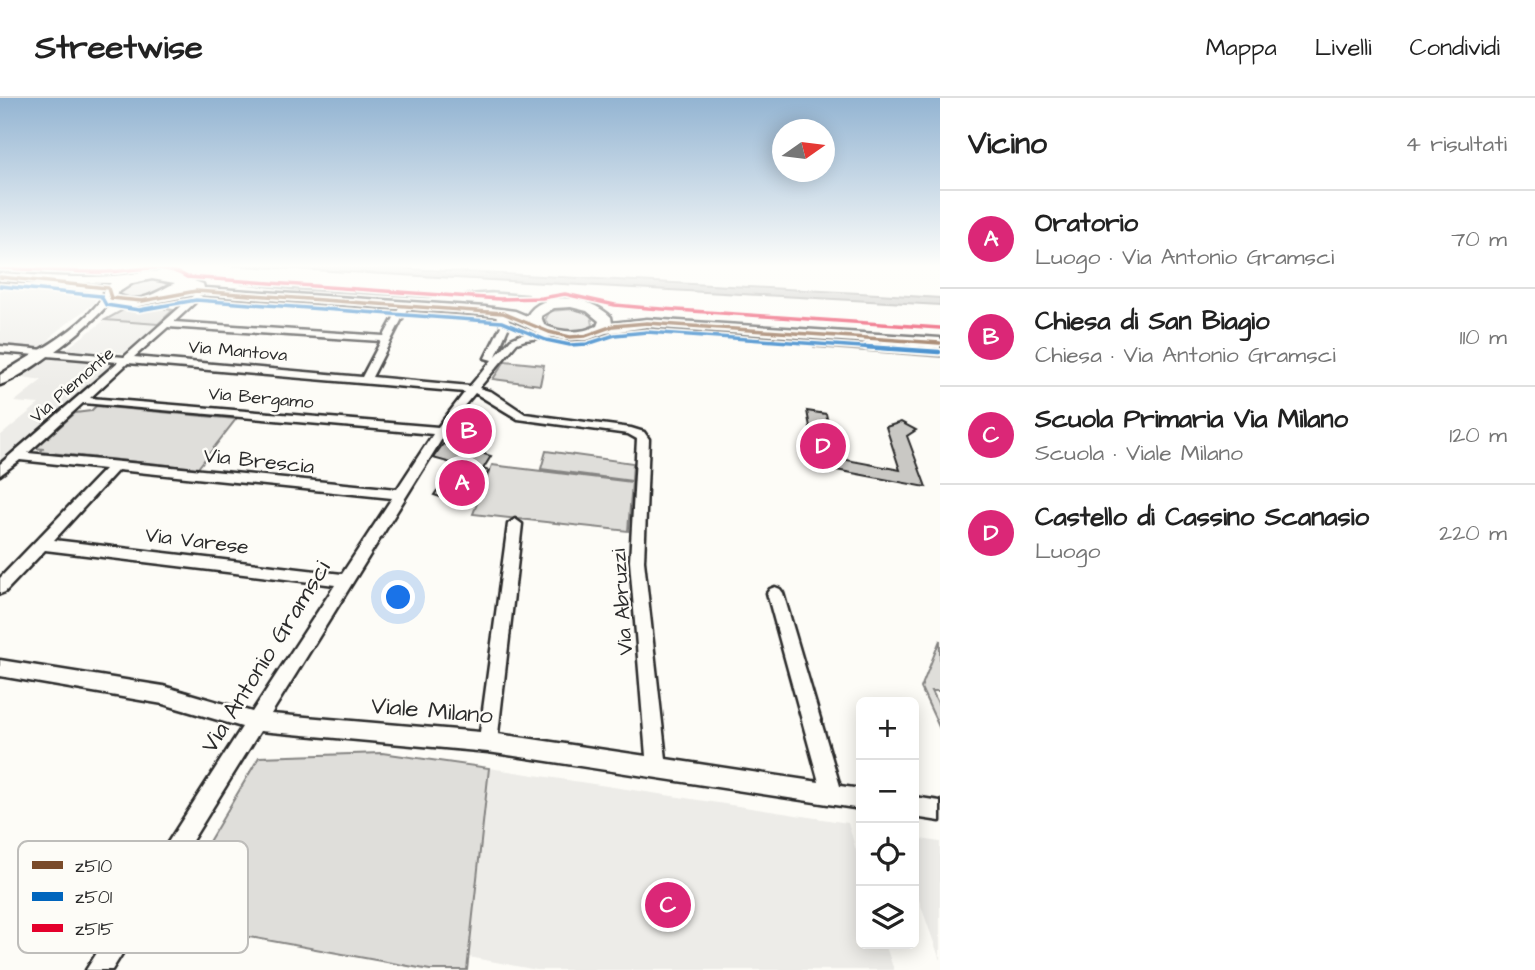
<!DOCTYPE html>
<html lang="it">
<head>
<meta charset="utf-8">
<style>
	:root { --surface:#fff; --page:#f6f6f6; --text:#222; --muted:#767676; --line:#e0e0e0; --accent:#db2777 }
	body { margin:0; font-family:"Architects Daughter",sans-serif; background:var(--page); color:var(--text) }
	.controls { position:absolute; right:21px; bottom:21px; display:grid; overflow:hidden; border-radius:10px; box-shadow:0 4px 18px #0003 }
	.controls button { width:63px; height:63px; display:grid; place-items:center; padding:0; border:0; border-bottom:2px solid var(--line); background:var(--surface); color:var(--text); font:35px sans-serif }
	.compass { position:absolute; left:772px; top:21px; width:63px; height:63px; border-radius:50%; background:var(--surface); box-shadow:0 4px 18px #0003; rotate:76deg }
	.you { position:absolute; left:399px; top:500px; width:24px; height:24px; margin:-18px; border:5px solid #fff; border-radius:50%; background:#1a73e8; box-shadow:0 0 0 10px #1a73e833 }
	.badge { display:grid; place-items:center; width:46px; height:46px; border-radius:50%; background:var(--accent); color:#fff; font-size:23px; font-weight:700 }
	.pin { position:absolute; translate:-50% -50%; border:4px solid #fff; box-shadow:0 2px 7px #0006 }
	.list { margin:0; padding:0; list-style:none }
	h2 { display:flex; justify-content:space-between; align-items:center; height:91px; margin:0; padding:0 28px; font-size:30px }
	h2 small { font-size:23px; font-weight:400; color:var(--muted) }
	.list li { display:grid; grid-template-columns:46px 1fr auto; gap:21px; align-items:center; box-sizing:border-box; height:98px; padding:0 28px; border-top:2px solid var(--line) }
	.list b { display:block; font-size:26px; white-space:nowrap }
	.list p { margin:0; font-size:23px; white-space:nowrap; color:var(--muted) }
	.list em { font-size:23px; font-style:normal; color:var(--muted) }
	.icon { flex:none; width:38px; height:38px; fill:none; stroke:currentColor; stroke-width:2; stroke-linecap:round; stroke-linejoin:round }
	.map { position:relative; flex:none; width:940px; height:872px; overflow:hidden }
	header { display:flex; align-items:center; gap:42px; box-sizing:border-box; height:98px; padding:0 35px; background:var(--surface); border-bottom:2px solid var(--line) }
	header strong { font-size:33px }
	nav { display:flex; gap:38px; margin-inline-start:auto; font-size:24px }
	main { display:flex }
	aside { flex:1; background:var(--surface) }
	.map>svg:first-child { display:block }
</style>
</head>
<body>
<header>
<strong>Streetwise</strong>
<nav><a>Mappa</a><a>Livelli</a><a>Condividi</a></nav>
</header>
<main>
<div class="map">
<svg width="940" height="872" viewBox="0 0 940 872">
	<rect width="100%" height="100%" fill="#fdfcf7"/>
	<filter id="ink" filterUnits="userSpaceOnUse"><feTurbulence type="fractalNoise" baseFrequency=".0143" numOctaves="2"/><feDisplacementMap in="SourceGraphic" scale="14" xChannelSelector="R" yChannelSelector="G"/><feConvolveMatrix kernelMatrix="1 2 1 2 8 2 1 2 1" color-interpolation-filters="sRGB"/></filter>
	<g filter="url(#ink)">
		<path fill="#edece8" d="M0 184 88 192 97 199 93 206 53 236 43 254 0 251Z
			M105 222 158 226 125 255 66 251Z
			M52 258 120 263 6 362 0 361V338L39 306 14 304 42 282 23 279Z
			M489 670 848 725 861 769V846H885L894 872H537L469 859Z
			M914 740 940 744V862L914 788Z"/>
		<path fill="#dfdeda" stroke="#858482" stroke-width="2" d="M142 182H161L167 187C157 200 135 203 120 196L119 194 125 187Z
			M183 197 166 211 173 212 158 226 105 222 125 211Z
			M575 211 591 217 593 227C579 236 556 236 545 222L550 213Z
			M810 241 938 249 940 259 814 249Z
			M505 263 544 267 540 287 493 281Z
			M96 308 236 321 198 370 40 354 43 351 36 350 75 315 91 313Z
			M546 353 633 365 632 383 541 371Z
			M492 367 632 384 628 433 473 416Z
			M940 542V593H932L940 609V631L921 590Z
			M382 655 489 670 467 872H430L162 823 259 659Z"/>
		<path fill="#b5b4b1" stroke="#7e7d7b" stroke-width="2" d="M223 167H337L878 196 940 200V207Z"/>
		<g fill="none" stroke-linecap="round" stroke-linejoin="round">
			<path stroke="#7e7d7b" stroke-width="2.5" d="M0 171 95 176
				M207 181 291 191 428 199 491 194 528 197"/>
		</g>
		<path fill="#c9c8c4" stroke="#2b2b2b" stroke-width="2" d="M807 313 826 316 836 360 900 372 886 329 901 324 916 332 907 338 926 389 831 371 822 374 811 370 805 365 815 356Z
			M464 317 481 318 487 323 484 356 491 358 483 371 489 373 467 408 434 397 455 366 433 360 443 346 452 348 458 325H463Z"/>
		<g fill="none" stroke-linecap="round" stroke-linejoin="round">
			<g stroke="#2b2b2b" stroke-width="5">
				<path id="minor" d="M195 196 202 198 174 224 384 238 402 205H408L409 207 372 279 470 288 492 262 485 260 501 228V223L496 219 482 215V211C492 210 503 215 509 222V228L496 258 511 241 520 237 556 234V238L525 242 517 245 479 290 492 294 525 316 631 330 644 334 649 341 644 463 666 661 819 684 767 495 770 491 775 489 780 491 783 495 840 688 861 691V711L488 654 260 633 112 872H86L242 629 163 606 0 578V562L163 588 252 614 335 487 45 452 5 494 0 496V480L105 371 20 362 0 377V366L118 264 0 254V248L124 259ZM168 229 381 243 362 279 134 259ZM128 265 465 294 438 329 90 300ZM475 295 518 321 628 336 637 341 630 463 646 658 498 636 522 426 515 421 508 426 480 634 271 616 458 315ZM83 305 433 336 397 391 28 355ZM118 372 392 400 342 476 54 442Z
					M914 699 940 703V723L914 719Z"/>
			</g>
			<g stroke="#2b2b2b" stroke-width="5">
				<path id="tertiary" d="M105 196 114 198C101 221 25 279 0 287V277C35 254 82 232 105 196Z"/>
			</g>
			<g stroke="#2b2b2b" stroke-width="5">
				<path id="primary" d="M144 174H167L203 186 204 190 485 209 515 213 527 218C543 190 592 199 611 219L612 225 647 221 940 240V250L647 229 606 235 587 242H564L538 235 511 221 485 217 196 197 134 209 111 205 102 198 104 191 111 185 0 183V175C47 178 97 183 144 174ZM152 181 175 185C156 194 137 209 116 196L133 185ZM571 209 587 213 599 223 597 228C579 236 562 235 544 227L541 218 554 210Z"/>
			</g>
			<use href="#minor" fill="#fdfcf7" fill-rule="evenodd"/>
			<use href="#tertiary" fill="#fdfcf7" fill-rule="evenodd"/>
			<use href="#primary" fill="#fdfcf7" fill-rule="evenodd"/>
			<g stroke="#fdfcf7" stroke-width="7">
				<path id="bus-1" d="M0 179 108 190 111 200 142 203 196 193 503 215 549 234 570 239 585 238 613 228 647 225 940 245"/>
			</g>
			<g stroke="#fdfcf7" stroke-width="7">
				<path id="bus-2-far1" d="M0 188 101 198 106 207 139 212 196 202 502 224 546 242 570 247 587 246 615 237 647 234 891 251"/>
			</g>
			<g stroke="#fdfcf7" stroke-width="9">
				<path id="bus-2" d="M866 249 939 254"/>
			</g>
			<g stroke="#fdfcf7" stroke-width="7">
				<path id="bus-3" d="M0 170C34 171 69 174 103 174 134 174 159 162 187 179L500 201 542 200 565 196 615 207 648 210 940 230"/>
			</g>
			<use href="#bus-1" stroke="#7a4b2a" stroke-width="3.5"/>
			<use href="#bus-2-far1" stroke="#0065bd" stroke-width="3.5"/>
			<use href="#bus-2" stroke="#0065bd" stroke-width="4.5"/>
			<use href="#bus-3" stroke="#e4002b" stroke-width="3.5"/>
		</g>
	</g>
	<linearGradient id="sky" x2="0" y2="1"><stop stop-color="#93b4d2"/><stop offset="0.58" stop-color="#fefefb"/><stop offset="1" stop-color="#fefefb" stop-opacity="0"/></linearGradient>
	<rect width="940" height="290" fill="url(#sky)"/>
	<g text-anchor="middle" dominant-baseline="central" stroke-width="5" stroke-linejoin="round" paint-order="stroke">
		<g font-size="18" fill="#2b2b2b" stroke="#fdfcf7">
			<text transform="translate(238 253) rotate(5)">Via Mantova</text>
			<text transform="translate(72 287) rotate(-41)">Via Piemonte</text>
			<text transform="translate(261 300) rotate(5)">Via Bergamo</text>
		</g>
		<g font-size="21" fill="#2b2b2b" stroke="#fdfcf7">
			<text transform="translate(259 363) rotate(6)">Via Brescia</text>
			<text transform="translate(197 443) rotate(7)">Via Varese</text>
			<text transform="translate(622 504) rotate(-94)">Via Abruzzi</text>
		</g>
		<g font-size="24" fill="#2b2b2b" stroke="#fdfcf7">
			<text transform="translate(266 559) rotate(-58)">Via Antonio Gramsci</text>
			<text transform="translate(432 613) rotate(5)">Viale Milano</text>
		</g>
	</g>
	<rect x="18" y="743" width="230" height="112" rx="10" fill="#fdfcf7" stroke="#bebdba" stroke-width="2"/>
	<rect x="32" y="763" width="31" height="8" fill="#7a4b2a"/>
	<rect x="32" y="794" width="31" height="9" fill="#0065bd"/>
	<rect x="32" y="826" width="31" height="8" fill="#e4002b"/>
	<g font-size="19" fill="#2b2b2b">
		<text x="75" y="774">z510</text>
		<text x="75" y="805">z501</text>
		<text x="75" y="837">z515</text>
	</g>
</svg>
<div class="controls">
<button>+</button>
<button>−</button>
<button><svg class="icon" aria-label="locate" viewBox="0 0 24 24"><circle cx="12" cy="12" r="6"/><path d="M12 2v4M12 18v4M2 12h4M18 12h4"/></svg></button>
<button><svg class="icon" aria-label="layers" viewBox="0 0 24 24"><path d="M12 4l9 5-9 5-9-5zM3 14l9 5 9-5"/></svg></button>
</div>
<svg class="compass" viewBox="-18 -18 36 36"><path d="M0-13l5 13h-10z" fill="#e53935"/><path d="M0 13l5-13h-10z" fill="#767676"/></svg>
<div class="you"></div>
<div class="pin badge" style="left:462px;top:385px">A</div>
<div class="pin badge" style="left:469px;top:333px">B</div>
<div class="pin badge" style="left:668px;top:807px">C</div>
<div class="pin badge" style="left:823px;top:348px">D</div>
</div>
<aside>
<h2>Vicino<small>4 risultati</small></h2>
<ul class="list">
<li><span class="badge">A</span><div><b>Oratorio</b><p>Luogo · Via Antonio Gramsci</p></div><em>70 m</em></li>
<li><span class="badge">B</span><div><b>Chiesa di San Biagio</b><p>Chiesa · Via Antonio Gramsci</p></div><em>110 m</em></li>
<li><span class="badge">C</span><div><b>Scuola Primaria Via Milano</b><p>Scuola · Viale Milano</p></div><em>120 m</em></li>
<li><span class="badge">D</span><div><b>Castello di Cassino Scanasio</b><p>Luogo</p></div><em>220 m</em></li>
</ul>
</aside>
</main>
</body>
</html>
